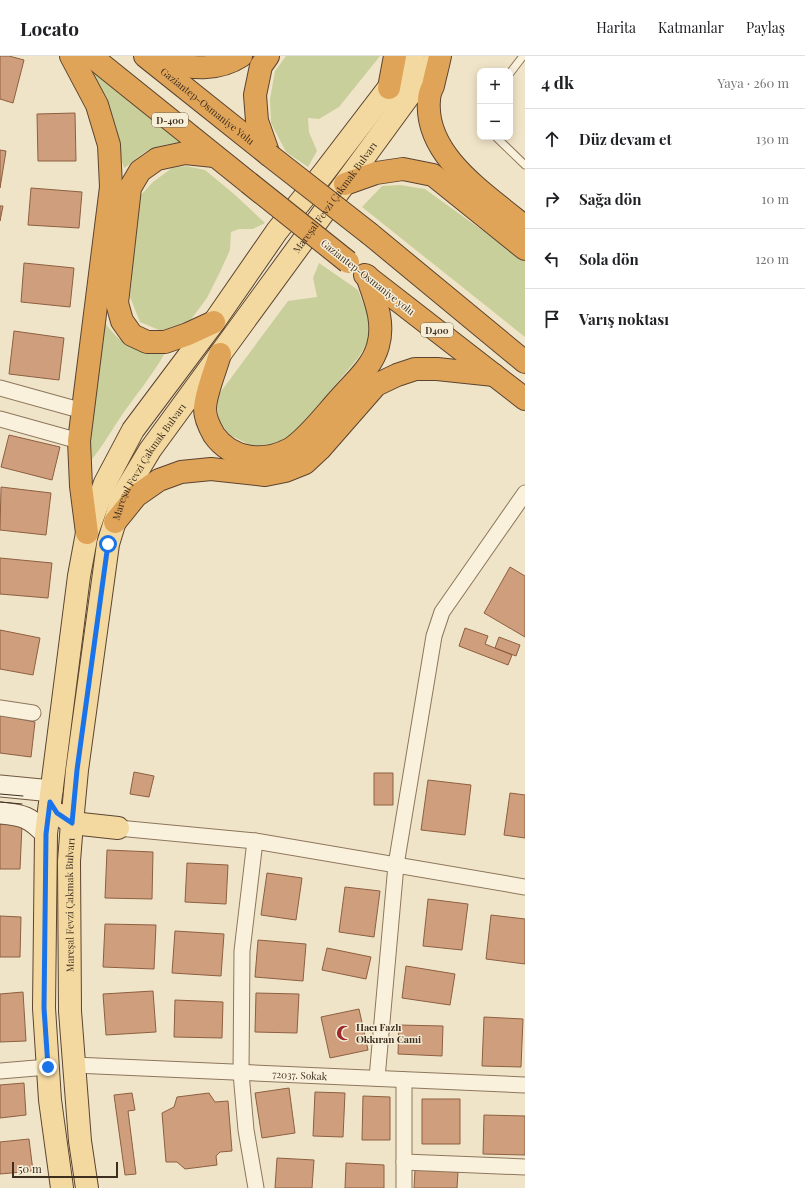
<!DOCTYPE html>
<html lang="tr">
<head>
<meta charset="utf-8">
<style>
	:root { --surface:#fff; --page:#f6f6f6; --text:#202124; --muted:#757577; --line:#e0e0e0 }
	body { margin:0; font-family:"Playfair Display",serif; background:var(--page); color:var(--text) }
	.controls { position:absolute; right:12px; top:12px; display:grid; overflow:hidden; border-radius:8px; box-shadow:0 2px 10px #0003 }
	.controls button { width:36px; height:36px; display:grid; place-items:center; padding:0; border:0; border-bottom:1px solid var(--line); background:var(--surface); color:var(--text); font:20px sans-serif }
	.scale { position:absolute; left:12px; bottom:10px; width:106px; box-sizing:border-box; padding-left:4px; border:2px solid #3d2e20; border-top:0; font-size:11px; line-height:14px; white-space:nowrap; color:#3d2e20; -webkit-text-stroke:3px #f7eed8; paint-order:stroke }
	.stop { position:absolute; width:12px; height:12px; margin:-9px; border:3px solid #1a73e8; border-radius:50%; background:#fff }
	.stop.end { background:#1a73e8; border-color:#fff; box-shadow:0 1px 4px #0008 }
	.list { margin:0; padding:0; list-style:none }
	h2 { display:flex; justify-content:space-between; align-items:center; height:52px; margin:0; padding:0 16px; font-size:17px }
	h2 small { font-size:13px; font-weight:400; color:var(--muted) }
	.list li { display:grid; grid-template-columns:26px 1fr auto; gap:12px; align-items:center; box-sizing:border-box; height:60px; padding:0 16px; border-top:1px solid var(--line) }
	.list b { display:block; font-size:15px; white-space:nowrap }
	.list em { font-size:13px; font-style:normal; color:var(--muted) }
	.icon { flex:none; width:22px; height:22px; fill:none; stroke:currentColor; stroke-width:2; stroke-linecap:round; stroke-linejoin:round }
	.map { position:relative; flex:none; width:525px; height:1132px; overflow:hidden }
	header { display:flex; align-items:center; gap:24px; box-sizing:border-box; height:56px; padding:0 20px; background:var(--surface); border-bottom:1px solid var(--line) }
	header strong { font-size:19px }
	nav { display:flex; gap:22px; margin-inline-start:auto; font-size:14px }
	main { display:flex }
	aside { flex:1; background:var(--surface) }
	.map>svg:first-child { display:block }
</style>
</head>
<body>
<header>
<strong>Locato</strong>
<nav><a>Harita</a><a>Katmanlar</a><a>Paylaş</a></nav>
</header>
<main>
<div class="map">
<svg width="525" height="1132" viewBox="0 0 525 1132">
	<rect width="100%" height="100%" fill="#f0e4c8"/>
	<path fill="#c9cf9b" d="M286 0H380L339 51 319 63 308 62 309 76 317 95 308 111 286 96 271 67 270 43 275 15Z
		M94 17 182 86C169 88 153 90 142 98 135 103 131 108 124 112Z
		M186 110 205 114 234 138 265 167 253 173H239L231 176 230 194 219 218 207 242 186 270 164 276 140 266 130 241 139 141 153 126 172 112Z
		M400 129 425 133 525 205V281L362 151 382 130Z
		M319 207 358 234 367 257 370 282 358 302 296 376 272 389H250L230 379 220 367 217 351 219 338 288 245 317 241 313 222Z
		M102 263C122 290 132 295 165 297 152 320 135 340 120 362 109 378 100 395 86 410Z"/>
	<path fill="#cf9f7d" stroke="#8d5f41" d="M0 0H9L24 4 13 47 0 43Z
		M75 57 76 105H38L37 58Z
		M0 94 6 95 0 132Z
		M31 132 82 136 79 172 28 169Z
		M0 150H3L0 165Z
		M24 207 74 212 70 251 21 246Z
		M14 275 64 282 59 324 9 318Z
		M9 379 60 391 52 424 1 411Z
		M1 431 51 437 46 479 0 474Z
		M0 502 52 507 48 542 0 538Z
		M510 511 525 520V581L484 557Z
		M465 572 488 580 485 588 512 599 508 609 459 590Z
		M0 574 40 582 33 619 0 613Z
		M499 581 520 589 516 600 495 592Z
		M0 659 35 666 31 701 0 697Z
		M134 716 154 720 149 741 130 738Z
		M374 717H393V749H374Z
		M428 724 471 729 465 779 421 774Z
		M510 737 525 739V782L504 779Z
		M0 768 22 769 20 813H0Z
		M107 794 153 796 152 843 105 842Z
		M187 807 228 809 226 848 185 846Z
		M267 817 302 822 296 864 261 859Z
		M345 831 380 835 374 881 339 876Z
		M428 843 468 848 462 894 423 890Z
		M491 859 525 863V908L486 903Z
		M0 860 21 861 20 901H0Z
		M105 868 156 869 154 913 103 911Z
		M175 875 224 878 221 920 172 917Z
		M258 884 306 888 303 925 255 921Z
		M327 892 371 901 366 923 322 914Z
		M406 910 455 918 450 949 402 942Z
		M153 935 156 976 106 979 103 938Z
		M23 936 26 985 0 986V938Z
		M256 937 299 938 297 977 255 976Z
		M175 944 223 946 222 982 174 981Z
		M359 953 368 994 330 1002 321 961Z
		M484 961 523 963 521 1011 482 1010Z
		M399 969 443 970 442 1000 398 998Z
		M24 1027 26 1059 0 1062V1029Z
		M289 1032 295 1077 262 1082 255 1037Z
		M315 1036 345 1037 343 1081 313 1080Z
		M132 1037 135 1054 128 1055 136 1118 125 1119 114 1039Z
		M209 1037 215 1046 228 1045 232 1095 220 1096 216 1100 217 1109 185 1113 177 1106H166L162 1057 174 1051 177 1041Z
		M363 1040 390 1041V1084H362Z
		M422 1043H460V1088H422Z
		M484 1059 525 1060V1099L483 1098Z
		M29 1083 33 1115 0 1118V1086Z
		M277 1102 314 1104 312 1132H275Z
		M346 1107 384 1109V1132H345Z
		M415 1114 458 1116 457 1132H414Z"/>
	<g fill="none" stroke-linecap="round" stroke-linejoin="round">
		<g stroke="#8d765c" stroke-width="9">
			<path id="lane" d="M510 17 523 0
				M496 81 525 109"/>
		</g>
		<g stroke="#8d765c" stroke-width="17">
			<g id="street">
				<path d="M0 332 83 355"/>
				<path d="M0 363 79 385"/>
				<path d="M0 652 33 657"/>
				<path d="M118 772 255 785 525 831"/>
				<path d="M255 785 242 895 241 1017 246 1074 256 1132"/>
				<path id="s1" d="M74 1009 525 1029"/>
				<path d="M0 1015 48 1011"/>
				<path d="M377 1022 396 809 434 580 442 556 525 437"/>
				<path d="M404 1024V1132"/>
				<path d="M404 1106 525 1111"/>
			</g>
		</g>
		<g stroke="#6f573f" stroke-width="23">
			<path id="secondary" d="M0 730 52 735
				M0 757C23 759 30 761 46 778"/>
		</g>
		<g stroke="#5b4430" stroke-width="24">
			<g id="primary">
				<path d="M61 759 72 767 118 772"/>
				<path d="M62 1132 50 1044 44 952 46 778 79 520 87 477 105 427 133 374 214 266 277 175 322 119 413 0"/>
				<path id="s2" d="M87 1132 80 1085 70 955 69 805 72 767 77 714 108 488 123 439 150 394 438 0"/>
			</g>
		</g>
		<g stroke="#5b4430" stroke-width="24">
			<g id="highway">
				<path d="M71 0 97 49 109 89 111 131 79 385 81 430 87 477"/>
				<path d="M91 0 249 127"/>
				<path id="s3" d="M145 0 269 99"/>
				<path d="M268 0 261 10 255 39 257 65 269 99"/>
				<path d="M440 0C438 10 435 20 433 30 431 34 429 40 429 44 424 101 488 139 525 171"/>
				<path d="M153 6C183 10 214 18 241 0"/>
				<path d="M389 32 395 0"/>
				<path d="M214 100 185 97 157 103 140 115 130 132 117 247 122 265 132 279 147 286H165L188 278 214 266"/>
				<path d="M345 128 376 117 403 113 433 119 525 193"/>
				<path d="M370 178 525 306"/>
				<path d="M365 219 525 343"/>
				<path d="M220 298C216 313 205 338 205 353 205 362 210 372 214 379 232 404 264 407 290 393 307 383 327 356 341 341 355 325 372 311 378 290 385 266 375 243 367 220"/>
				<path d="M115 466 136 440 159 424 181 416 211 413 265 419 285 415 305 407 320 393 376 329 397 319 415 313H437L494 319"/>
			</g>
		</g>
		<use href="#lane" stroke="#faf1dc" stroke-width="7"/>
		<use href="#street" stroke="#faf1dc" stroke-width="15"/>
		<use href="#secondary" stroke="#faf1dc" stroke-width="21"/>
		<use href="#primary" stroke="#f3d9a0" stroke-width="22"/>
		<use href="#highway" stroke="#e0a458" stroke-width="22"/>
		<path stroke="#3d2e20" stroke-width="1" d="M0 738 23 740
			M0 746 22 748"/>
		<g stroke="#5b4430" stroke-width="24" stroke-linecap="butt">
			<path id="highway-bridge" d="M269 99 370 178
				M249 127 348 206"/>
		</g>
		<use href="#highway-bridge" stroke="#e0a458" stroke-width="22"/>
	</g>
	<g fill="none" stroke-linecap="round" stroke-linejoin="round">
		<path stroke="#1a73e8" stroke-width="5" d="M48 1011 44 952 46 778 50 746 57 757 72 767 77 714 108 488"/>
	</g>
	<defs>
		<g id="mosque-bare" transform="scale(1.2)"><path d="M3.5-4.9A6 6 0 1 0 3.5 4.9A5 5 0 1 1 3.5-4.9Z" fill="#9e2a2b" stroke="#f7eed8" stroke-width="2.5" paint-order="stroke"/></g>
	</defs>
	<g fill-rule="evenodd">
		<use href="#mosque-bare" x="344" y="977"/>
	</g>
	<g text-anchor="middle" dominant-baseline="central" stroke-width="3" stroke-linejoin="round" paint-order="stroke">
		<g fill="#f7eed8" stroke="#756857" stroke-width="1">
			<rect x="152" y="57" width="36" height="14" rx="3"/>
			<rect x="421" y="267" width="32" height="14" rx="3"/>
		</g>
		<g font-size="9" font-weight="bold" fill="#3d2e20">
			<text x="170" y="64">D-400</text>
			<text x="437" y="274">D400</text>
		</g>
		<g font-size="10" fill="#3d2e20" stroke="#f7eed8">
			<text stroke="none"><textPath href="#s3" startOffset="80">Gaziantep-Osmaniye Yolu</textPath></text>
			<text stroke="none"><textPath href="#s2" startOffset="1064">Mareşal Fevzi Çakmak Bulvarı</textPath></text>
			<text transform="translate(368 221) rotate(38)">Gaziantep-Osmaniye yolu</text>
			<text stroke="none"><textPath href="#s2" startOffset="740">Mareşal Fevzi Çakmak Bulvarı</textPath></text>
			<text stroke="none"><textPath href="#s2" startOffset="284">Mareşal Fevzi Çakmak Bulvarı</textPath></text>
			<text stroke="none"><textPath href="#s1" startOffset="226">72037. Sokak</textPath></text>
		</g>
		<g font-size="10" font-weight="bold" fill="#3d2e20" stroke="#f7eed8" text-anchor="start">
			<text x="356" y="971">Hacı Fazlı<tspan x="356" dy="12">Okkıran Cami</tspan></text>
		</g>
	</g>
</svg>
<div class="controls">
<button>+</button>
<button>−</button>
</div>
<div class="scale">50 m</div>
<div class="stop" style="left:108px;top:488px"></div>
<div class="stop end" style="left:48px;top:1011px"></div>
</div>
<aside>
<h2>4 dk<small>Yaya · 260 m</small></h2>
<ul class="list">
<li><svg class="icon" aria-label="ahead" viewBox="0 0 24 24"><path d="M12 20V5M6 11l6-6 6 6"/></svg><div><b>Düz devam et</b></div><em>130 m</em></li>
<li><svg class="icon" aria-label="right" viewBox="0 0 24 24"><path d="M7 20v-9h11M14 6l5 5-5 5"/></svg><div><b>Sağa dön</b></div><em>10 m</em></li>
<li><svg class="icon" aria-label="left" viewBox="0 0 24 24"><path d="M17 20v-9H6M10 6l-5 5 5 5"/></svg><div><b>Sola dön</b></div><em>120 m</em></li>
<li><svg class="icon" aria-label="arrive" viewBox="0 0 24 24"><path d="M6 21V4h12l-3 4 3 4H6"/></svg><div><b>Varış noktası</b></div></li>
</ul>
</aside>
</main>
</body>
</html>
